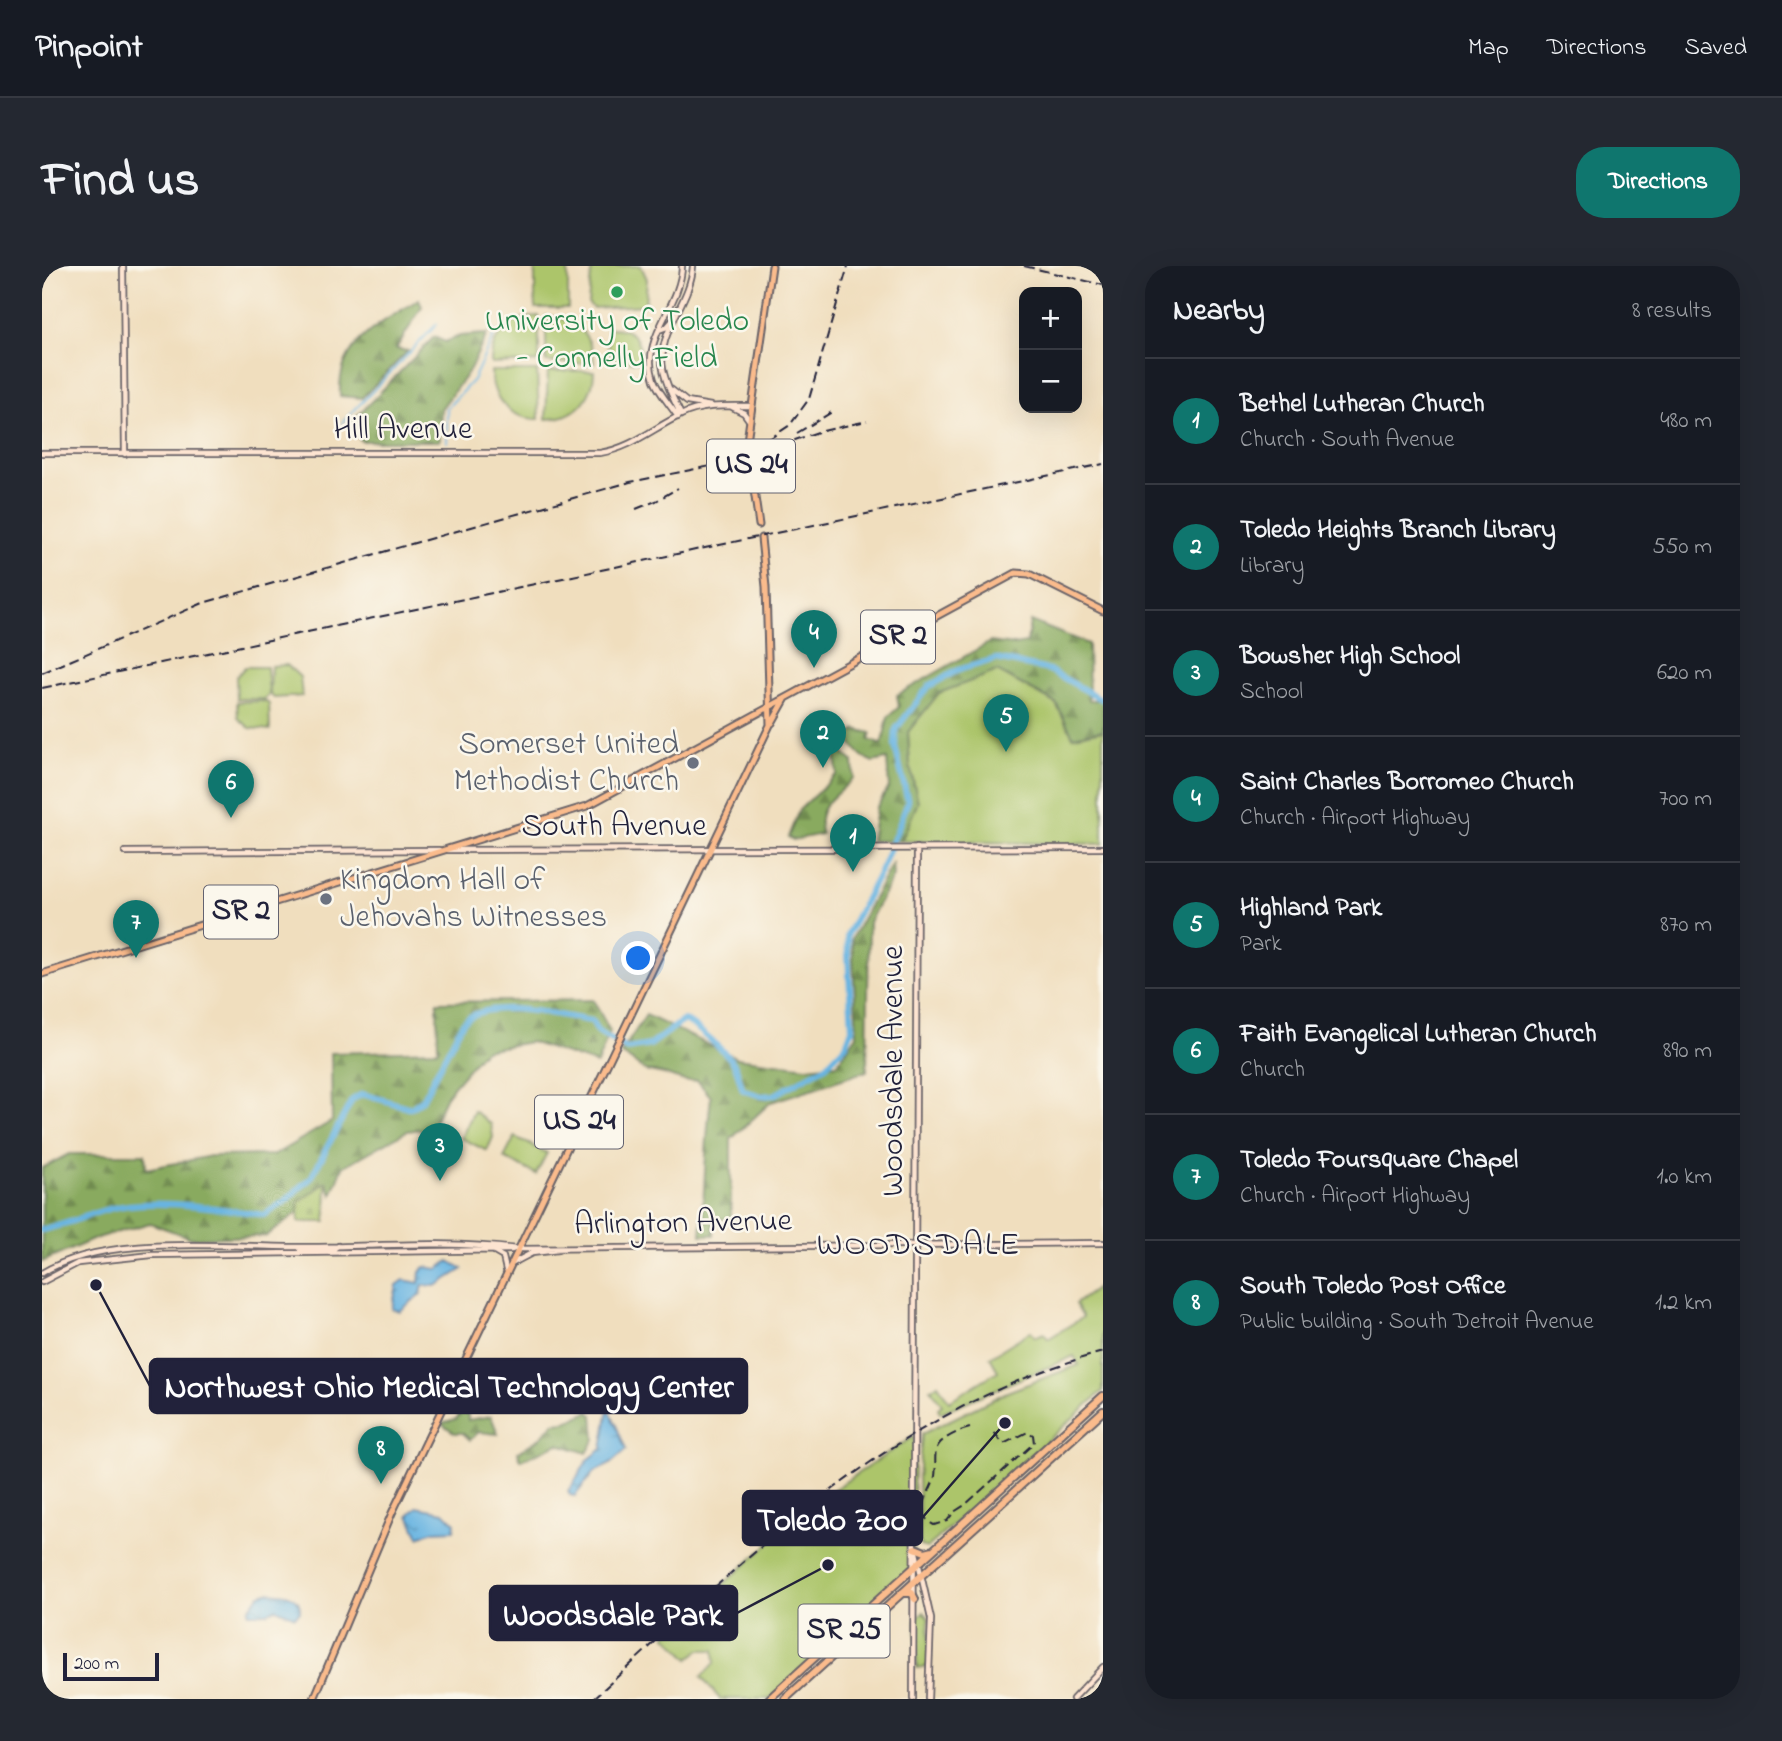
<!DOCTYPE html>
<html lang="en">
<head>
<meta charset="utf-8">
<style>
	:root { --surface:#171b24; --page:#242831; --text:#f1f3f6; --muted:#9ea1a6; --line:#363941; --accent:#0f766e }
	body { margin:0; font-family:"Indie Flower",sans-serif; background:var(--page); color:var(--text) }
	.controls { position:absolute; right:21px; top:21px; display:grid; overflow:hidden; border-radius:14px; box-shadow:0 7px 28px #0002 }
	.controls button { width:63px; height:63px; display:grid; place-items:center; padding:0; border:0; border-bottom:2px solid var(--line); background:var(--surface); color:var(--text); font:35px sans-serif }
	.scale { position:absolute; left:21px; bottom:18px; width:96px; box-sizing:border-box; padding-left:7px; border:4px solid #22223b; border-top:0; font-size:19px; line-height:24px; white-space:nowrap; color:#22223b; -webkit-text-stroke:5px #fbf7ec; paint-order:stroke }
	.you { position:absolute; left:597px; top:693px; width:24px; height:24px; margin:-18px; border:5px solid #fff; border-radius:50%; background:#1a73e8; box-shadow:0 0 0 10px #1a73e833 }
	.badge { display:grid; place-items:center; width:46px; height:46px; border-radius:50%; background:var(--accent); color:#fff; font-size:23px; font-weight:700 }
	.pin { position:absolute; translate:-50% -58px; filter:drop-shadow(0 2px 4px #0008) }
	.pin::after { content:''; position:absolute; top:37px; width:24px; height:21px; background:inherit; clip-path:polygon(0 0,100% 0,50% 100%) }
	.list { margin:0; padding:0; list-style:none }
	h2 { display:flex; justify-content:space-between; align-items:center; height:91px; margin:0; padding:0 28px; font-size:30px }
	h2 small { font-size:23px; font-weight:400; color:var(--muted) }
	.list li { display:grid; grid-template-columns:46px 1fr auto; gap:21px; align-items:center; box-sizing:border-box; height:126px; padding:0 28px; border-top:2px solid var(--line) }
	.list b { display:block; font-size:26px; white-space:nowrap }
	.list p { margin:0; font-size:23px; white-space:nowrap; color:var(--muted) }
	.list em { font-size:23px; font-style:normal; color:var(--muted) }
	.map { position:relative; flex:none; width:1061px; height:1433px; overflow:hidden; border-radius:28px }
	header { display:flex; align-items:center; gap:42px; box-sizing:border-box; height:98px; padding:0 35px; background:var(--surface); border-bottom:2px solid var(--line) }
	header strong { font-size:33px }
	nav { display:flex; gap:38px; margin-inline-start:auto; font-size:24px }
	.intro { display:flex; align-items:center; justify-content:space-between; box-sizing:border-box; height:168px; padding:0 42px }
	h1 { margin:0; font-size:49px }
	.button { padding:18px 32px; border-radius:28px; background:var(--accent); color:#fff; font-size:24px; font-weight:700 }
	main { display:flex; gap:42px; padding:0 42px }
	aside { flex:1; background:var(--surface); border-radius:28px; box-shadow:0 7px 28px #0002 }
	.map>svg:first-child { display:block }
</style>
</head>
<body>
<header>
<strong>Pinpoint</strong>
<nav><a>Map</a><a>Directions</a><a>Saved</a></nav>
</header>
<div class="intro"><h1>Find us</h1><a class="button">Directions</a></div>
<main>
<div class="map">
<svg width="1061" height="1433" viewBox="0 0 1061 1433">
	<defs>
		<pattern id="forest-firs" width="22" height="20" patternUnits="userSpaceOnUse" patternTransform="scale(1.75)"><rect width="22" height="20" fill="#89aa5f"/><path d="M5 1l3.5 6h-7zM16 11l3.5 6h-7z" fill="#708a50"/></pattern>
		<pattern id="cemetery-stones" width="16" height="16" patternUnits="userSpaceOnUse" patternTransform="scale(1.75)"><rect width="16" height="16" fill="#acc56b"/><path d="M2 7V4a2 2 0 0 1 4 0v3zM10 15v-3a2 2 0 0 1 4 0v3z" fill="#94a95e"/></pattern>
		<pattern id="water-ripples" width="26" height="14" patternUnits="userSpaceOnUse" patternTransform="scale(1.75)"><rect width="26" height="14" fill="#67b4e1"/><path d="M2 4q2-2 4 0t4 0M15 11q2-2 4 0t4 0" fill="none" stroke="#5492b8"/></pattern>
	</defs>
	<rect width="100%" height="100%" fill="#fbf7ec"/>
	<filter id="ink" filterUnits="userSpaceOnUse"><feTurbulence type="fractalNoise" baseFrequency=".0143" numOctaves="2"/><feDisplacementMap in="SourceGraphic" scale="14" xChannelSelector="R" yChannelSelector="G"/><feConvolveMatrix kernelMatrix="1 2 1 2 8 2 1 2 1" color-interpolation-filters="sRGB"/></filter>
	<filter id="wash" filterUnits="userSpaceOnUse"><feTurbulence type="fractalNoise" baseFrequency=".00686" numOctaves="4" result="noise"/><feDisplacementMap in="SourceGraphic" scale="28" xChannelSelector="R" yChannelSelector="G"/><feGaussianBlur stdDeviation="1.57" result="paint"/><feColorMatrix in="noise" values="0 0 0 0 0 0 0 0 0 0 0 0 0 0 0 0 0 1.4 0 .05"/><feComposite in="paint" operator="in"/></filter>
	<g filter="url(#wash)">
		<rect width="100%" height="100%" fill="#f0debe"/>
		<path fill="#acc56b" stroke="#677453" stroke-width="2" d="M493 0H526V42H493Z
			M550 0H599L605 13 603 39 551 42 546 37Z
			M497 50V96L449 98C449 69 468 51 497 50Z
			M504 50C533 51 551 69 552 98L504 96Z
			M566 62C589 61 600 72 599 96L567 94Z
			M449 105H495L497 153C468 153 450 134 449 105Z
			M506 105H552C551 134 533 152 504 153Z
			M245 399 258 411 260 430 232 432 228 428 229 400Z
			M203 401H225L227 429 223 433H195L194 411Z
			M955 405 1014 438 1031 470 1061 464V578L859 575 876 536 868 501 866 466 897 427Z
			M223 435 227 438 228 464 208 462 196 452 195 436Z
			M432 845 449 858 451 871 445 885 419 872Z
			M473 871 505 887 494 908 462 892Z
			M1061 1018V1125L885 1282 878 1280 876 1212 880 1168 965 1126 1037 1099 1032 1090 898 1147 896 1142 900 1139 889 1123 896 1118 907 1135 956 1105 948 1091 989 1065 993 1071 1002 1067 1006 1073 1041 1051 1033 1038Z
			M872 1170 871 1302 728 1433H678L659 1411 673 1397 672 1384H657L647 1393 624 1369 776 1234Z
			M882 1346 887 1352 886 1400 875 1402 874 1351Z"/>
		<path fill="url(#forest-firs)" stroke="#56664d" stroke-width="2" d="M377 33 380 41 354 83 366 85 320 132 298 130C295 75 338 59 377 33Z
			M445 68 427 105 399 143 398 175H319L307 158 392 71 403 76 418 70Z
			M988 355 1046 378 1047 434H1061V464L1031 470 1014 437 955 405 897 427 866 466 868 501 876 536 859 575H829L834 542 847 521 845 493 831 496 820 491 805 472 814 463 829 467 827 474 840 479 846 451 857 441 855 429 948 376 972 379 985 377Z
			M781 469 811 496 812 511C797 530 770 538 780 568L751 574 746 571 757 544 795 508 793 486 778 476Z
			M850 598 851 610 827 656 825 805 729 836 689 873V953H672V969H659C663 923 663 877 669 831L655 814C638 819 623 804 605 806L579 787 604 749 695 792 765 801 795 798 815 769 810 672Z
			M551 734 568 765 555 798 488 776 442 784 405 828 389 862 365 865 301 901 290 929 285 916 258 936 257 946 224 970 149 972 108 957 55 972 0 996V902L27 888H103L104 903 169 890 232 889 290 855 289 787 396 784 395 736Z
			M419 1146 426 1148V1154L449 1150 456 1168 437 1166 428 1174 421 1167H413L399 1157 414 1153Z
			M547 1146 551 1149 553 1173 545 1187 516 1178 479 1194 476 1186 498 1172 512 1157 524 1156Z"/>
		<path fill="url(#cemetery-stones)" stroke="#677453" stroke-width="2" d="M285 916 284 956H256L257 936Z"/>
		<path fill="url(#water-ripples)" stroke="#446b8e" stroke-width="2" d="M407 995 421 1003 394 1020 381 1019 379 1028 358 1045 350 1043 355 1019 362 1014 377 1017 378 1006 383 1001 396 1003Z
			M567 1142 584 1184 567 1199 552 1206 533 1230 528 1229 526 1226 546 1194 560 1183Z
			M375 1241 402 1246 413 1257 412 1264 391 1265 377 1271 367 1249Z
			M225 1326C240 1327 259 1327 258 1345L253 1350 234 1342 225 1347H207L206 1344 218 1328Z"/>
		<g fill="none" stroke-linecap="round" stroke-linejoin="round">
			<path stroke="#67b4e1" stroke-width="2" d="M300 157 395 58
				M405 176V142L431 114 454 65"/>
			<path stroke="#67b4e1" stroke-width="6" d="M0 964C30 958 57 942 88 939 131 935 179 942 222 949L241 937 269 912 310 834 320 828 369 842 380 834 421 756C447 730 516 750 550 755L555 765 585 783 608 779 642 754C652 758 687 789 692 798 696 805 698 816 701 824L719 830 732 829 784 800 804 779 810 763 805 669 841 600 866 536 853 480 854 463 887 420 916 404 954 393 1007 404 1061 434"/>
		</g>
	</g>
	<g filter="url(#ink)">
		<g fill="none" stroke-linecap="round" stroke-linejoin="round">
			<g stroke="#6a6469" stroke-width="8">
				<path id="secondary" d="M81 0 83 188
					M617 64 625 61 632 53
					M630 124 645 136 669 140
					M690 141 702 147 707 154
					M639 149C632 134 624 119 621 103 614 67 649 36 651 0
					M636 151C628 139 617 127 612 114 597 72 639 41 640 0
					M0 187H558C590 182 611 162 639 149 661 138 687 140 710 140
					M406 584 1061 582
					M83 586 397 584
					M258 985 290 984 296 980
					M454 987 461 991 464 1004
					M471 997 490 987 516 984
					M0 1007C65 966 190 982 267 981 336 980 405 974 474 983L1061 977
					M0 1016 36 997 110 989 470 984
					M873 1282 889 1353 886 1433
					M871 1433 875 582
					M1031 1433 1061 1401"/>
			</g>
			<g stroke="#6a6469" stroke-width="9">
				<path id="primary" d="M717 259 705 175 730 0
					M730 457 744 432
					M0 708 545 540 974 307 987 308 1061 345
					M272 1433 350 1247 728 459 724 321 719 272"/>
			</g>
			<g stroke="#6a6469" stroke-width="10">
				<path id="highway" d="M873 1282 883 1286 891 1284
					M862 1327H870L873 1333
					M727 1433 1061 1130
					M743 1433 1061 1145"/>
			</g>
			<use href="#secondary" stroke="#fde4d1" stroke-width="4.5"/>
			<use href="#primary" stroke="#fabb8c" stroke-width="5"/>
			<use href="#highway" stroke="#fabb8c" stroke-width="6"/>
			<path stroke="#22223b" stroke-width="2" stroke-dasharray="10 5" stroke-linecap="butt" d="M982 0 1061 19
				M755 167 790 146
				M724 184 776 166 825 155
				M594 243 614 235 636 222
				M0 407 161 337 588 216 669 200 714 182 748 159 767 133 806 0
				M0 422 1061 198
				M928 1162C919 1164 905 1170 898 1177 890 1186 895 1199 893 1210 889 1227 869 1247 892 1259L905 1255 912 1246 923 1239 992 1177 991 1169 986 1166 961 1178 952 1166
				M551 1433C707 1291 849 1143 1061 1086"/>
		</g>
	</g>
	<circle fill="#2e9e5b" stroke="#fbf7ec" stroke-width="2.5" cx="575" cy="26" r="7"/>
	<g fill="#6b7280" stroke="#fbf7ec" stroke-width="2.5">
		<circle cx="651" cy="497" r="7"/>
		<circle cx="284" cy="633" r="7"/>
	</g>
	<g text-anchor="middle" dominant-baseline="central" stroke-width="5" stroke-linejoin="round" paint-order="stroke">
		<g fill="#fbf7ec" stroke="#636270" stroke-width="2">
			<rect x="665" y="173.5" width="88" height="53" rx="5"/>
			<rect x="819" y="344.5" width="74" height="53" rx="5"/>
			<rect x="162" y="619.5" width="74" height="53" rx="5"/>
			<rect x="493" y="829.5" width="88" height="53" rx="5"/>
			<rect x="756.5" y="1338.5" width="91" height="53" rx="5"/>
		</g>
		<g font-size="30" font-weight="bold" fill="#22223b">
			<text x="709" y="200">US 24</text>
			<text x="856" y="371">SR 2</text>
			<text x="199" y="646">SR 2</text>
			<text x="537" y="856">US 24</text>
			<text x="802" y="1365">SR 25</text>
		</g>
		<g font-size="32" fill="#27864d" stroke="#fbf7ec">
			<text x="575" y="56">University of Toledo<tspan x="575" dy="37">- Connelly Field</tspan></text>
		</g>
		<g font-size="32" fill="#22223b" stroke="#fbf7ec">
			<text x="361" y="164">Hill Avenue</text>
			<text x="572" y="561">South Avenue</text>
			<text transform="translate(852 805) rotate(-90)">Woodsdale Avenue</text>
			<text transform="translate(641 958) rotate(-1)">Arlington Avenue</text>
		</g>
		<g font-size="32" fill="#5b616d" stroke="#fbf7ec" text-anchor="end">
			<text x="637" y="479">Somerset United<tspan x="637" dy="37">Methodist Church</tspan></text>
			<text x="298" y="615" text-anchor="start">Kingdom Hall of<tspan x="298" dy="37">Jehovahs Witnesses</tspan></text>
		</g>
		<g font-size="33" letter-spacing="2" fill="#22223b" stroke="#fbf7ec">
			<text x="877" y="980">WOODSDALE</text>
		</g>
	</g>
	<path fill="none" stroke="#22223b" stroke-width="2.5" d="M54 1019L108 1120M963 1157L880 1252M786 1299L695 1347"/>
	<g fill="#22223b" stroke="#fbf7ec" stroke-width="2.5">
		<circle cx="54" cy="1019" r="7"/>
		<circle cx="963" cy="1157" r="7"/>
		<circle cx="786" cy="1299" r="7"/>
	</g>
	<g fill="#22223b" stroke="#22223b" stroke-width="2.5">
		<rect x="108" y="1093" width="597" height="54" rx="7"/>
		<rect x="701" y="1225" width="179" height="54" rx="7"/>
		<rect x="448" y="1320" width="247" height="54" rx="7"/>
	</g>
	<g font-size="33" text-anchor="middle" font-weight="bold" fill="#fff">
		<text x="407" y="1131">Northwest Ohio Medical Technology Center</text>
		<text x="790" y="1264">Toledo Zoo</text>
		<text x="571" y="1359">Woodsdale Park</text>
	</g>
</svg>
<div class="controls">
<button>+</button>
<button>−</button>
</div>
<div class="scale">200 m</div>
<div class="you"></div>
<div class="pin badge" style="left:811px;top:606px">1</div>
<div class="pin badge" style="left:781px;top:502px">2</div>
<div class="pin badge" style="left:398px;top:915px">3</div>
<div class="pin badge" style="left:772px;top:402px">4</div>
<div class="pin badge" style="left:964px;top:486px">5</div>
<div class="pin badge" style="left:189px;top:552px">6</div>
<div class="pin badge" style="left:94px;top:692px">7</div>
<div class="pin badge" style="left:339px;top:1218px">8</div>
</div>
<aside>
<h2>Nearby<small>8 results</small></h2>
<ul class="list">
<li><span class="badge">1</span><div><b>Bethel Lutheran Church</b><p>Church · South Avenue</p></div><em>480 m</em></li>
<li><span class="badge">2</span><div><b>Toledo Heights Branch Library</b><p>Library</p></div><em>550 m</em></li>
<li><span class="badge">3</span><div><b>Bowsher High School</b><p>School</p></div><em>620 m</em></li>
<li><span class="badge">4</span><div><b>Saint Charles Borromeo Church</b><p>Church · Airport Highway</p></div><em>700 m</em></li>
<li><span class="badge">5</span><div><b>Highland Park</b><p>Park</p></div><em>870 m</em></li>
<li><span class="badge">6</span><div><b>Faith Evangelical Lutheran Church</b><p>Church</p></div><em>890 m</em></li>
<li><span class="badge">7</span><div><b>Toledo Foursquare Chapel</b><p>Church · Airport Highway</p></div><em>1.0 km</em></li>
<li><span class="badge">8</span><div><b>South Toledo Post Office</b><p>Public building · South Detroit Avenue</p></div><em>1.2 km</em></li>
</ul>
</aside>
</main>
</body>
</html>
